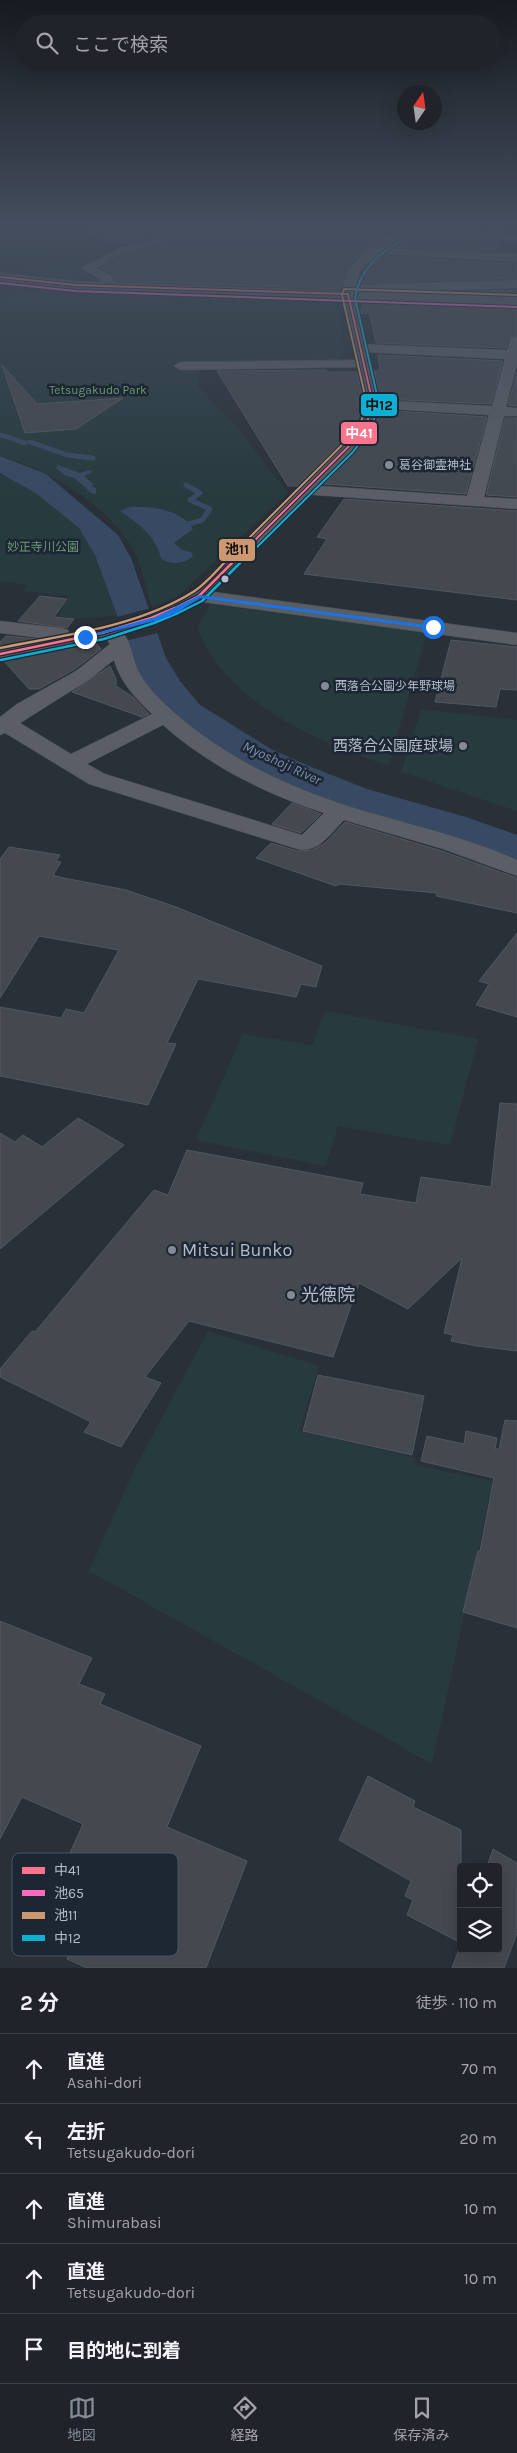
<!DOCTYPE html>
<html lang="ja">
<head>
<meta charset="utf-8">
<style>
	:root { --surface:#20242a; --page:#282c32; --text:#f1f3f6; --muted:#a2a4a8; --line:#3d4147; --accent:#848b96 }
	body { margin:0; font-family:Karla,"Noto Sans JP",sans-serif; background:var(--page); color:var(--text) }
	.controls { position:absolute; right:15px; bottom:15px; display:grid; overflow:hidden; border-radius:5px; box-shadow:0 5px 20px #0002 }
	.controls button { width:45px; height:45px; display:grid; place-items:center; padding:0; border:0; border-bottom:1px solid var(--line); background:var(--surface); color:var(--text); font:25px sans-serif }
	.compass { position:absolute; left:397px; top:85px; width:45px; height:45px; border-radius:50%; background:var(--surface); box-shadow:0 5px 20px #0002; rotate:13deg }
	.stop { position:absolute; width:15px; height:15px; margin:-11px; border:4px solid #1a73e8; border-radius:50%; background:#fff }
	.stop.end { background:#1a73e8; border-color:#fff; box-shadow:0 1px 5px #0008 }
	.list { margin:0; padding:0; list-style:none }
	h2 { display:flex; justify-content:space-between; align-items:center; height:65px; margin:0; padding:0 20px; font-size:21px }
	h2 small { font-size:16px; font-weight:400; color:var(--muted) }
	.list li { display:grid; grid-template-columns:32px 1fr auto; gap:15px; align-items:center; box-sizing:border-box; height:70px; padding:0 20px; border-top:1px solid var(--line) }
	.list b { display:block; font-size:19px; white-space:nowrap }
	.list p { margin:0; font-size:16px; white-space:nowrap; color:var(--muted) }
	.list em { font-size:16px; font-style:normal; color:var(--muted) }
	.icon { flex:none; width:28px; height:28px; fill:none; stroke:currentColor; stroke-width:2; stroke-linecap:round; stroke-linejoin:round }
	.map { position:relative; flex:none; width:517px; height:1968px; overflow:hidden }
	.search { position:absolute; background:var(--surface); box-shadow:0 5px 20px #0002; left:15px; right:15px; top:15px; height:55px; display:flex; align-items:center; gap:12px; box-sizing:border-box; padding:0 18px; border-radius:28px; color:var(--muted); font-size:19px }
	.sheet { height:415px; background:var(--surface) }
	nav { display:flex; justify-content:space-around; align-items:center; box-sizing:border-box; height:70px; border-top:1px solid var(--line); background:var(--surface); font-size:14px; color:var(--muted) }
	nav a { display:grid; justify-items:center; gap:2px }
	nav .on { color:var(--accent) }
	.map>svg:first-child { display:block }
</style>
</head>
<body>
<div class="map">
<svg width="517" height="1968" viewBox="0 0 517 1968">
	<rect width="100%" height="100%" fill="#2a3038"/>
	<path fill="#273a3e" d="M22 224 73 227 52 234 94 242 36 263 0 257V233Z
		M82 254 99 257 74 269 86 272 79 281 24 274Z
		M41 289 328 298 337 301 345 354 341 358 342 363 200 365 198 386 236 426 288 493 177 597 152 607C146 590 143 571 136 555 113 508 50 469 0 456V298Z
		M0 474C32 487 67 507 87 537 103 560 110 589 120 615L75 619 58 616 69 596 23 591 27 585 0 581Z
		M210 604 427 633 388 766C315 740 228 705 197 628Z
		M421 709 517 720V811L401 772Z
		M325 1011 478 1039 450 1145 338 1126 326 1166 196 1140 243 1034 312 1045Z
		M208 1331 319 1366 300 1431 416 1458 415 1465 493 1481 432 1764 89 1571 134 1470Z"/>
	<path fill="#384963" d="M0 456 46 474 118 535 131 558 166 658 180 681 200 705 271 749 309 766 367 789 466 817 517 835V864L315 799 281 784 198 738 134 674 125 637 95 555 79 528 37 494 0 473Z
		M58 465 80 473 89 470 93 472 84 476 94 485 91 486 96 488V494L91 493 75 478 66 476 56 468Z
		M130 507C150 506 182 509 193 529L174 543 182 550 191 552 193 557C182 564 172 565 161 559 157 537 138 523 120 511Z"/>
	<path fill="#2a3038" d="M151 608 158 633 125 641 117 617Z"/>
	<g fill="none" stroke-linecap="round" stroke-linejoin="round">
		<path stroke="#384963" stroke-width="5" d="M1 435 25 443
			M30 442 67 455 93 458
			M186 485 200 493 190 500 210 509 202 520 189 524"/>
	</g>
	<path fill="#444950" stroke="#52575f" d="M88 224H204L128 244 87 236Z
		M235 224H345L352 229 390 234 356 258 348 268 340 289 117 281 112 273 100 268 126 255Z
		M424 224H479L508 226 505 232Z
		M409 236 500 242 495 251 393 247Z
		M381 256 517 264V278L359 283 361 274 366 266Z
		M517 290V295L438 292Z
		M364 301 517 307V333L508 339 506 348 376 343 370 314 360 313Z
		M378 355 503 361 491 404 381 399 374 371H380Z
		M2 365 37 404 123 398 76 429 25 433Z
		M326 370 327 372H357L364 404 356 424 347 438 297 486H288L217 371Z
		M517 372V406L508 405Z
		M380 410 487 417 466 494 324 484 355 452 375 426Z
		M505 418H517V497L486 495Z
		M344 499 517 511V600L304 574 327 539 317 537Z
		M40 596 67 599 54 617 74 619 67 628 18 621Z
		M6 636 37 639 0 646V642Z
		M451 640 517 647V690L500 689 496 707 435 702Z
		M96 643 101 649 75 669 39 689H29L4 661Z
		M110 666 116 679V686L133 697 149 714 142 717 72 692Z
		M292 803 321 814 301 833 272 824Z
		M345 822 442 851 517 878V913L436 896 437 893 339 884 336 886 256 858 271 843 297 851 312 850 325 843Z
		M9 847 60 855 56 861 61 862 53 875 59 877 126 890 176 907 322 966 316 987 301 984 296 997 198 979 167 1043 176 1044 148 1105 0 1076V1007L61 1018 66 1009 84 1013 119 950 39 936 0 998V859Z
		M517 933V1017L476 1005 489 984 479 981Z
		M500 1103 517 1104V1351L477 1346 451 1341 453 1335 444 1333 462 1258 408 1309 359 1283 333 1357 189 1321 145 1377 161 1383 121 1447 84 1432 91 1422 0 1377V1369L32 1331 35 1332 154 1190 168 1195 187 1150 363 1183 360 1194 416 1203 421 1177 491 1187Z
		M78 1118 124 1145 0 1249V1133L15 1142 23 1135 42 1147Z
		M318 1375 424 1396 412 1455 303 1431Z
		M505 1420 517 1421V1628L463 1612 478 1551H480L494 1478 421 1461 427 1436 464 1444 466 1431 497 1438 495 1449H499Z
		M0 1621 92 1658 79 1684 105 1694 100 1704 201 1746 167 1827 247 1861 206 1968H87L67 1959 78 1933 41 1917 83 1824 22 1797 0 1839Z
		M368 1776 415 1801 413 1807 461 1830V1943L407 1915 413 1900 405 1896 411 1881 339 1840Z
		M493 1849 517 1863V1933L504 1968H452L461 1944V1949H498V1867H487Z"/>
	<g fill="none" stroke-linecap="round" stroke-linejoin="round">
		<g stroke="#484c53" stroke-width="1">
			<path id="street" d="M213 224H233L125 253 96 268 111 275 119 287 117 290H109L103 281 81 268 117 249Z
				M347 224H381L517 235V241L408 234 352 227Z
				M375 248 517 254V262L371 253 369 251Z
				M517 280V288L348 293 342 289 348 285Z
				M517 335V365L506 407 517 408V416H504L484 497 517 499V509L300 494 298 490 300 486 306 485 467 496 489 415 373 408 366 404 373 400 492 406 505 359 360 352 353 348 360 344 507 350 510 339Z
				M363 360 370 364 368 367 181 370 174 366 181 362Z
				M110 625C133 631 130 657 140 674 153 698 190 727 214 743 255 771 303 792 351 807 406 824 464 836 517 860V876L443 849 344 820C331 833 318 854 297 849L89 784 5 733 0 735V717L17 704 76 671 110 644 100 631 103 627ZM114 660C120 682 136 699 152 714L71 754 20 723 90 679ZM163 725C209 766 266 794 324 813L302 835 105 774 87 764Z"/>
		</g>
		<g stroke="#484c53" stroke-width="1">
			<path id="secondary" d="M409 224H422L365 265 359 273 355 291 517 297V305L355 299 380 404 374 425 354 451 214 592 517 633V645L202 602C140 638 69 646 0 660V648L49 639 0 633V621L61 628 68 630 70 635 146 615 192 592 348 439 358 425 366 404 343 298 75 289 0 281V273L75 281 343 291C343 257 385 240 409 224Z"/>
		</g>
		<use href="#street" fill="#5a5e66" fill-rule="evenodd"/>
		<use href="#secondary" fill="#595d64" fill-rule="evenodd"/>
		<g stroke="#1d2633" stroke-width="4">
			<path id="bus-1-far1" d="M0 277 75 285 348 294
				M244 551 348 447 366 425 373 404 348 294"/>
		</g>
		<g stroke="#1d2633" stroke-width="5">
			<path id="bus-1" d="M0 654 102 633 151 618 175 608 199 596 246 549"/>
		</g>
		<g stroke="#1d2633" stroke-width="4">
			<path id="bus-2" d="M0 283 75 291 517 307"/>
		</g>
		<g stroke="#1d2633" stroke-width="4">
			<path id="bus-3-far1" d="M236 551 344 443 361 422 367 404 342 295 344 289 517 295"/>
		</g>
		<g stroke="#1d2633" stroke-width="5">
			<path id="bus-3" d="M0 648C64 635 137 627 193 592 209 582 223 563 237 549"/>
		</g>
		<g stroke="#1d2633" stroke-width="4">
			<path id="bus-4-far1" d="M253 551 353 452 371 428 379 404 355 298C361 261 391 247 420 229"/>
		</g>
		<g stroke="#1d2633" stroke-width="5">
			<path id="bus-4" d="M1 660 104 639 154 623 178 613 202 601 254 549"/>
		</g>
		<use href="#bus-1-far1" stroke="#fc738d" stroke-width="2"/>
		<use href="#bus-1" stroke="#fc738d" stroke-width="2.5"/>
		<use href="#bus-2" stroke="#fb6dba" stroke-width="2"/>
		<use href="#bus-3-far1" stroke="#cd976f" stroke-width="2"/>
		<use href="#bus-3" stroke="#cd976f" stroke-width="2.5"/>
		<use href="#bus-4-far1" stroke="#0dafd3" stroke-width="2"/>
		<use href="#bus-4" stroke="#0dafd3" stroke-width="2.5"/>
	</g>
	<linearGradient id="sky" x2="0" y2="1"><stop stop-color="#171a1f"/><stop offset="0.45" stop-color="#444e5e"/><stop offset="1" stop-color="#444e5e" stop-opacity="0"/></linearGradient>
	<rect width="517" height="500" fill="url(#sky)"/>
	<path fill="#1a73e8" d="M200 595 433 626 436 627 433 629 200 598 173 615 159 620 85 638 82 637 155 617Z"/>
	<g fill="#848b96" stroke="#1d2633" stroke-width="2">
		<circle cx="389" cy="465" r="5"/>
		<circle cx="325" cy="686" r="5"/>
		<circle cx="463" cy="746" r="5"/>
		<circle cx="172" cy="1250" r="5"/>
		<circle cx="291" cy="1295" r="5"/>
	</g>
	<circle fill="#b4bcc9" stroke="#1d2633" stroke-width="2" cx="225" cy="579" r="4.5"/>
	<g text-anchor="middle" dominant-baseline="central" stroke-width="5" stroke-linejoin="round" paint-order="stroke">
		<g font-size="12" fill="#6b9a76" stroke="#1d2633">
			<text x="98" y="390">Tetsugakudo Park</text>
			<text x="43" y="547">妙正寺川公園</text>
		</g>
		<g font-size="12" fill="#b4bcc9" stroke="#1d2633" text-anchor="start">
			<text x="399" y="465">葛谷御霊神社</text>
			<text x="335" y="686">西落合公園少年野球場</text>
		</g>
		<g font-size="14" font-style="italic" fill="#7c92b1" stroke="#1d2633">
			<text transform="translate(282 763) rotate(25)">Myoshoji River</text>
		</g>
		<g font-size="15" fill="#b4bcc9" stroke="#1d2633" text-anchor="end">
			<text x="453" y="746">西落合公園庭球場</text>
		</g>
		<g font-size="18" fill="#b4bcc9" stroke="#1d2633" text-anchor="start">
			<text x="182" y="1250">Mitsui Bunko</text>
			<text x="301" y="1295">光徳院</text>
		</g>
	</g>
	<rect x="12" y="1853" width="166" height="103" rx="8" fill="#1d2633" stroke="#4a5360" stroke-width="1"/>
	<rect x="22" y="1867" width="23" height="7" fill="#fc738d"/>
	<rect x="22" y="1890" width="23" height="6" fill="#fb6dba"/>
	<rect x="22" y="1912" width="23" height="7" fill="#cd976f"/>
	<rect x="22" y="1935" width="23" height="6" fill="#0dafd3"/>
	<g font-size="14" fill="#b4bcc9">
		<text x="54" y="1875">中41</text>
		<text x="54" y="1898">池65</text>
		<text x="54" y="1920">池11</text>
		<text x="54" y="1943">中12</text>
	</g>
	<g stroke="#1d2633" stroke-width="2">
		<rect x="360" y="393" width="38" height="24" rx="5" fill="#0dafd3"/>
		<rect x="340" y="421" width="38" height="24" rx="5" fill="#fc738d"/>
		<rect x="218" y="538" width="38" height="24" rx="5" fill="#cd976f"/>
	</g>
	<g font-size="14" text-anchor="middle" font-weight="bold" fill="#fff">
		<text x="359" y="438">中41</text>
	</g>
	<g font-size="14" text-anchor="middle" font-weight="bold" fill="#111">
		<text x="379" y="410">中12</text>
		<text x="237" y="554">池11</text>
	</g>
</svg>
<div class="controls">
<button><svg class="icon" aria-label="locate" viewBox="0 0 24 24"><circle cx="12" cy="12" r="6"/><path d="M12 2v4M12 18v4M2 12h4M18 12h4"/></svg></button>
<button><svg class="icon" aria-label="layers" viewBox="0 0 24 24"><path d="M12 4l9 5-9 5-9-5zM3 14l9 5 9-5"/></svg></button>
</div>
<svg class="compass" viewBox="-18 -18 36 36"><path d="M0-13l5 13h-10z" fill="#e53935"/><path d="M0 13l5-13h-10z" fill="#a2a4a8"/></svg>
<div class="stop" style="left:433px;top:627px"></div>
<div class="stop end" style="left:85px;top:637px"></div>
<div class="search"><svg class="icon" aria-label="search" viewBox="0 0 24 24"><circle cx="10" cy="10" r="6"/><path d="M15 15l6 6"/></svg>ここで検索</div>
</div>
<section class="sheet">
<h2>2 分<small>徒歩 · 110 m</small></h2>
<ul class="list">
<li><svg class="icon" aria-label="ahead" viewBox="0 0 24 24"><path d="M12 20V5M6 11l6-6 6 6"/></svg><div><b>直進</b><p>Asahi-dori</p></div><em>70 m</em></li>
<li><svg class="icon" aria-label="left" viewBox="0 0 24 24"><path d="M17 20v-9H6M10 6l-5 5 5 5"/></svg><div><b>左折</b><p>Tetsugakudo-dori</p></div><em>20 m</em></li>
<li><svg class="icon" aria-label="ahead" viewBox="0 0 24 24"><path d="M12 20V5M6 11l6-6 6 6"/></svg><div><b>直進</b><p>Shimurabasi</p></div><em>10 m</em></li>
<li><svg class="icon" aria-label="ahead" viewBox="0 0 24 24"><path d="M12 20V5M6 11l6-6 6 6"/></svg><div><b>直進</b><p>Tetsugakudo-dori</p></div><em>10 m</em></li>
<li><svg class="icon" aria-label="arrive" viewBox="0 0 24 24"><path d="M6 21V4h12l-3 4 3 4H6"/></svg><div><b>目的地に到着</b></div></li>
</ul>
</section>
<nav>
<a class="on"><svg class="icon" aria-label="map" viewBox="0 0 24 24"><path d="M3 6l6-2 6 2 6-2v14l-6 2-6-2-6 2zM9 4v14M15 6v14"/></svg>地図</a>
<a><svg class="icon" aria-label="directions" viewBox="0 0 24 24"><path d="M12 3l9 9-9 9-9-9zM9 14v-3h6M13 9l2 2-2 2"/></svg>経路</a>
<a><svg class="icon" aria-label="saved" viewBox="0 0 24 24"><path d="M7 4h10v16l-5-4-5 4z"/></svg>保存済み</a>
</nav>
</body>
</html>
